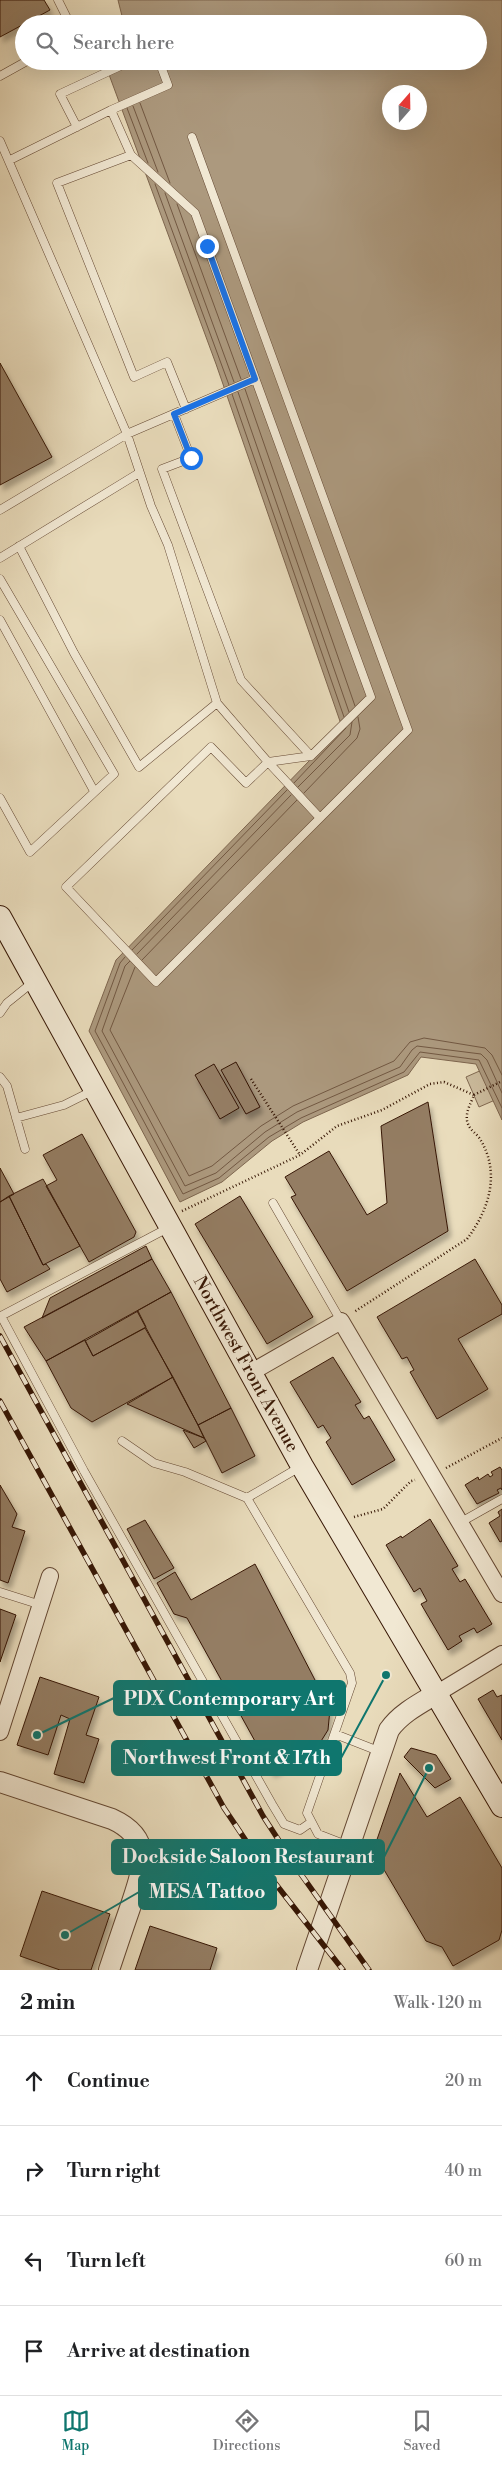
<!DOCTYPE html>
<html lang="en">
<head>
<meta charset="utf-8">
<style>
	:root { --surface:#fff; --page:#f2f2f2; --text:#202124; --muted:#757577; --line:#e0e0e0; --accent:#0f766e }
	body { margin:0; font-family:"Libre Bodoni",serif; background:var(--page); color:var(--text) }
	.compass { position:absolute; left:382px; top:85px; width:45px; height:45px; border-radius:50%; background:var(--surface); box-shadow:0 5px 20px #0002; rotate:20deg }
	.stop { position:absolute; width:15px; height:15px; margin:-11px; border:4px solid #1a73e8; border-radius:50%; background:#fff }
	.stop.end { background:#1a73e8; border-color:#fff; box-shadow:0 1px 5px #0008 }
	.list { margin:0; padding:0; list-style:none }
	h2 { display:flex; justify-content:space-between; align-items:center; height:65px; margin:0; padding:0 20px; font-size:21px }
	h2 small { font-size:16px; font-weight:400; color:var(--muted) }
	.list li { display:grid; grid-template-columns:32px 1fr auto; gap:15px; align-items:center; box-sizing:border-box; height:90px; padding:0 20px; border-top:1px solid var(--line) }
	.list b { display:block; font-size:19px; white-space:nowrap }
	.list em { font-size:16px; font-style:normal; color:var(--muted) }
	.icon { flex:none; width:28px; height:28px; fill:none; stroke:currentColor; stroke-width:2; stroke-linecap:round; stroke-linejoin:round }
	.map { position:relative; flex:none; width:502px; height:1970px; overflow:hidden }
	.search { position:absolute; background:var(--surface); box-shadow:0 5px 20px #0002; left:15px; right:15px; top:15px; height:55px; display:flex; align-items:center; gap:12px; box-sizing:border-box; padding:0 18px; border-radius:28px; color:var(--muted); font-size:19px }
	.sheet { height:425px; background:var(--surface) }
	nav { display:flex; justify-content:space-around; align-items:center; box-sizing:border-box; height:70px; border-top:1px solid var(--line); background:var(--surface); font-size:14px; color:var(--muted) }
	nav a { display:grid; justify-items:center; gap:2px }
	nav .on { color:var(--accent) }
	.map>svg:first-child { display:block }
</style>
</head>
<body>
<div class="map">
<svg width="502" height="1970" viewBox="0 0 502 1970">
	<defs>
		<filter id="shadow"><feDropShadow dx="3" dy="5.5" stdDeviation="2.5" flood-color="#0004"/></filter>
	</defs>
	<rect width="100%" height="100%" fill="#e9dcbc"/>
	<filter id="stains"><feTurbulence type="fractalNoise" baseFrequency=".004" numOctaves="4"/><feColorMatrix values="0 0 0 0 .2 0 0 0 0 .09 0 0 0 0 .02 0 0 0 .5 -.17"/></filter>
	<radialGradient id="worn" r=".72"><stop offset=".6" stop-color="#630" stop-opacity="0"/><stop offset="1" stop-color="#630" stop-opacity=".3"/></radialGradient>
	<path fill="#cbbb9d" stroke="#816951" d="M502 1061V1097L479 1107 466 1077Z"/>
	<path fill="#ac997e" stroke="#7d654e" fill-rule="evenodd" d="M118 0H502V1120L476 1064 421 1057 408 1075 303 1122 272 1141 222 1182 180 1202 89 1031 116 960 342 727 216 364 104 61H478V24H124ZM390 92H420V122H390Z"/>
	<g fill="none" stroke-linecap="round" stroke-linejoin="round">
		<path stroke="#725842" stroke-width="1" d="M140 103 170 183
			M133 106 158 172
			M127 108 148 163
			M155 184 229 385
			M165 193 234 382
			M177 204 241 379
			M245 389 355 706
			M238 392 349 712
			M232 394 344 717
			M294 783 346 728
			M298 787 350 735 352 722
			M304 793 357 738 360 729 358 717
			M132 950 287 790
			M137 954 291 795
			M125 957 120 963 95 1031 183 1194 219 1178 269 1137 301 1118 404 1072 420 1052 479 1060 502 1108
			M142 960 297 800
			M130 961 125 966 102 1031 185 1186 216 1173 265 1132 297 1112 400 1067 412 1050 417 1046 481 1054 487 1060 502 1093
			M135 967 110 1030 189 1176 212 1166 261 1126 293 1106 394 1061 410 1042 424 1038 485 1048 492 1055 502 1075"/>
	</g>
	<path fill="#947d64" stroke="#371705" filter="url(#shadow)" d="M0 0H44L50 10 0 37Z
		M0 363 52 457 0 485Z
		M236 1062 260 1107 246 1114 221 1070Z
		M214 1064 239 1108 220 1119 195 1075Z
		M428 1102 448 1231 347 1291 291 1197 296 1195 285 1177 329 1151 367 1215 387 1203 381 1126Z
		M82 1134 136 1232 134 1237 89 1262 46 1186 57 1180 43 1155Z
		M0 1168 14 1194 0 1202Z
		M43 1179 80 1246 43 1265 9 1196Z
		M9 1196 43 1265 46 1264 50 1269 7 1292 0 1279V1202Z
		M240 1196 313 1317 267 1344 195 1224Z
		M146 1246 152 1259 42 1318 50 1298Z
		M152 1259 171 1292 46 1361 24 1327Z
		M475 1259 502 1305V1314L458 1339 488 1389 437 1419 410 1372 414 1370 407 1357 402 1359 377 1317Z
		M171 1292 231 1408 198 1425 137 1311Z
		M138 1311 146 1327 93 1356 85 1341Z
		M145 1328 173 1377 92 1422 71 1408 46 1361 85 1340 93 1356Z
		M333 1357 361 1402 355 1405 364 1419 369 1416 395 1460 352 1485 326 1442 331 1438 323 1425 318 1428 290 1382Z
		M173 1377 198 1425 204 1438 127 1404Z
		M231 1408 255 1456 222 1473 198 1425Z
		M183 1430 204 1438 206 1441 194 1448Z
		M500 1467 502 1470V1490L501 1488 497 1490 499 1493 477 1504 465 1485 478 1477 479 1480 488 1474 490 1477 493 1475 491 1472Z
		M0 1485 17 1514 12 1527 25 1531 8 1583 0 1580Z
		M502 1509V1541L500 1542 489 1523 500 1516 498 1512Z
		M430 1519 458 1566 452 1569 460 1582 465 1579 492 1624 477 1633 474 1628 459 1636 462 1641 448 1650 421 1604 427 1601 420 1588 414 1592 386 1545 401 1536 402 1538Z
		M145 1520 174 1568 154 1579 127 1529Z
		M255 1564 330 1709 328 1730 318 1746 272 1772 187 1618 174 1614 157 1583 175 1572 191 1600Z
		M0 1609 16 1615 0 1662Z
		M40 1677 99 1697 86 1735 99 1739 84 1783 54 1774 70 1719 61 1715 48 1755 17 1745Z
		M493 1690 497 1697 502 1695V1740L478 1699Z
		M411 1748 436 1755 451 1779 435 1788 404 1757Z
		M400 1773 427 1817 460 1797 502 1868V1930L499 1940 453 1966 442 1947 426 1941 373 1851Z
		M42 1891 110 1914 91 1970H60L20 1956Z
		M150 1926 217 1948 210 1970H135Z"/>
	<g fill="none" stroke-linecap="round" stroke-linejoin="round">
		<g stroke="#644833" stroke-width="9">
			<path id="service" d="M58 0 70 24
				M159 61 168 85 111 110 131 155 57 183 134 377 167 362 186 409
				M0 76 27 61
				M77 127 60 94 131 61
				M0 141 127 434 151 506 168 545 217 703 268 762 320 818 408 730 192 137
				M131 155 195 213 371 697 311 756
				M10 160 111 110
				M174 414 191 458 162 469 241 680 311 756 268 762 246 783 211 747 66 887 156 982 320 818
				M0 510 127 434 255 379
				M19 546 74 653 139 767 217 703
				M0 558 139 473
				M0 579 114 774 30 852 0 798
				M0 620 94 791
				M0 1013 7 1003 33 982
				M0 1077 7 1086 25 1149
				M16 1118 64 1105 92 1091
				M273 1203 341 1321
				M168 1228 1 1316 84 1471 272 1804 284 1824 300 1830 310 1823
				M122 1441 154 1463 185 1472 247 1498
				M300 1467 247 1498 350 1673 352 1683 307 1813 318 1834 349 1846
				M461 1522 502 1499
				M0 1592 41 1605
				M335 1734 381 1752"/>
		</g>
		<g stroke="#644833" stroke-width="18">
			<path id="minor" d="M250 1373 341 1321 502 1594
				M436 1694 502 1654
				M0 1732 50 1576"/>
		</g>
		<g stroke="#644833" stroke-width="22">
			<path id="tertiary" d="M0 1782 112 1819C156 1839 142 1871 130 1908 123 1928 116 1949 109 1970
				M307 1970 389 1730C400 1714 419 1704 436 1694"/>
		</g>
		<g stroke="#371705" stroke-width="24">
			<path id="secondary" d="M0 917 302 1466 502 1806"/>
		</g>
		<path stroke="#371705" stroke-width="2.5" stroke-dasharray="1 2.5" stroke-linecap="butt" d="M251 1079 300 1155
			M474 1095 502 1081
			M182 1211 300 1155 337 1126 382 1110 430 1084 444 1082 474 1095C471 1103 464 1114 468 1124 470 1130 477 1134 480 1139 501 1173 489 1210 467 1239L354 1312
			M446 1468 502 1438
			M354 1517 383 1509 411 1481 415 1480"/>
		<use href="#service" stroke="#f1e8d3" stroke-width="8"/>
		<use href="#minor" stroke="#f1e8d3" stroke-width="16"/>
		<use href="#tertiary" stroke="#f1e8d3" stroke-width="20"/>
		<use href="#secondary" stroke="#f1e8d3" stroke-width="22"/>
		<g stroke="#371705" stroke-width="5.5">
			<path id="rail" d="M0 1336 263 1816 298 1870 369 1970
				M0 1401 224 1808 271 1878 343 1970"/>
		</g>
		<use href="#rail" stroke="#f1e8d3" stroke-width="4" stroke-dasharray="11" stroke-linecap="butt"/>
	</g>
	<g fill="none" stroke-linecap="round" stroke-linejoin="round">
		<path stroke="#1a73e8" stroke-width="6" d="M191 458 174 414 255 379 207 246"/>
	</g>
	<g text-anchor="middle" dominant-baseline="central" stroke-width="5" stroke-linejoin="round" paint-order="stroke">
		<g font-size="18" fill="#371705" stroke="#f1e8d3">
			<text transform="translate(246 1364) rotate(61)">Northwest Front Avenue</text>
		</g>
	</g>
	<path fill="none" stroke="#0f766e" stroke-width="2" d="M37 1735L114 1698M386 1675L341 1758M429 1768L384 1857M65 1935L139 1892"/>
	<g fill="#0f766e" stroke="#f1e8d3" stroke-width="2">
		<circle cx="37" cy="1735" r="5"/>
		<circle cx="386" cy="1675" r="5"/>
		<circle cx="429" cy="1768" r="5"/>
		<circle cx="65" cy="1935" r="5"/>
	</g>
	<g fill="#0f766e" stroke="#0f766e" stroke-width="2">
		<rect x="114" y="1681" width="231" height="34" rx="5"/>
		<rect x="112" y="1741" width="229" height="34" rx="5"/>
		<rect x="112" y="1840" width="272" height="34" rx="5"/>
		<rect x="139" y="1875" width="137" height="34" rx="5"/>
	</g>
	<g font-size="19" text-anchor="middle" font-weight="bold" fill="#fff">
		<text x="229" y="1705">PDX Contemporary Art</text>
		<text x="227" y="1764">Northwest Front &amp; 17th</text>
		<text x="248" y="1863">Dockside Saloon Restaurant</text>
		<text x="207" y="1898">MESA Tattoo</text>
	</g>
	<rect width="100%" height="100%" filter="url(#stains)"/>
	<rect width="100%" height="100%" fill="url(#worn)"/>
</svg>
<svg class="compass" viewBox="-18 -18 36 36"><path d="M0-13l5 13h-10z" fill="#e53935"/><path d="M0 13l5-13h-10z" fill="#757577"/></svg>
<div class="stop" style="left:191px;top:458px"></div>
<div class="stop end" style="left:207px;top:246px"></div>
<div class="search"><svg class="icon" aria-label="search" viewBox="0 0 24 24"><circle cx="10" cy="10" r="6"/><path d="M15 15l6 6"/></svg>Search here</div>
</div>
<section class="sheet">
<h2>2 min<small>Walk · 120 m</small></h2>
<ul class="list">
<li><svg class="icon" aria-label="ahead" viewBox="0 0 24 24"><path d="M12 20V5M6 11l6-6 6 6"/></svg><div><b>Continue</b></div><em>20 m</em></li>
<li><svg class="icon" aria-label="right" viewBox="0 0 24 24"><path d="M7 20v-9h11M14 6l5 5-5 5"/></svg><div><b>Turn right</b></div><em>40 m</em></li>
<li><svg class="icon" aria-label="left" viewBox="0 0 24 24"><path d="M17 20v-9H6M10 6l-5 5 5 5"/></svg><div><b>Turn left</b></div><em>60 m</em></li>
<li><svg class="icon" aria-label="arrive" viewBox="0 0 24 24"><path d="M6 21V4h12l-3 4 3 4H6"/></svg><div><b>Arrive at destination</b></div></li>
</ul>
</section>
<nav>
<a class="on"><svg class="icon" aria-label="map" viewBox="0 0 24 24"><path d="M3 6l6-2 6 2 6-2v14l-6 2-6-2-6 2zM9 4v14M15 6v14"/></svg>Map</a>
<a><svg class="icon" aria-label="directions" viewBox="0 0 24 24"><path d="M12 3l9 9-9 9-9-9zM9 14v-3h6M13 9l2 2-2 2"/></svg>Directions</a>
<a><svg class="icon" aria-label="saved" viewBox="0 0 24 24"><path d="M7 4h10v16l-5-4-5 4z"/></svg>Saved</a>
</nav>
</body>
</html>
